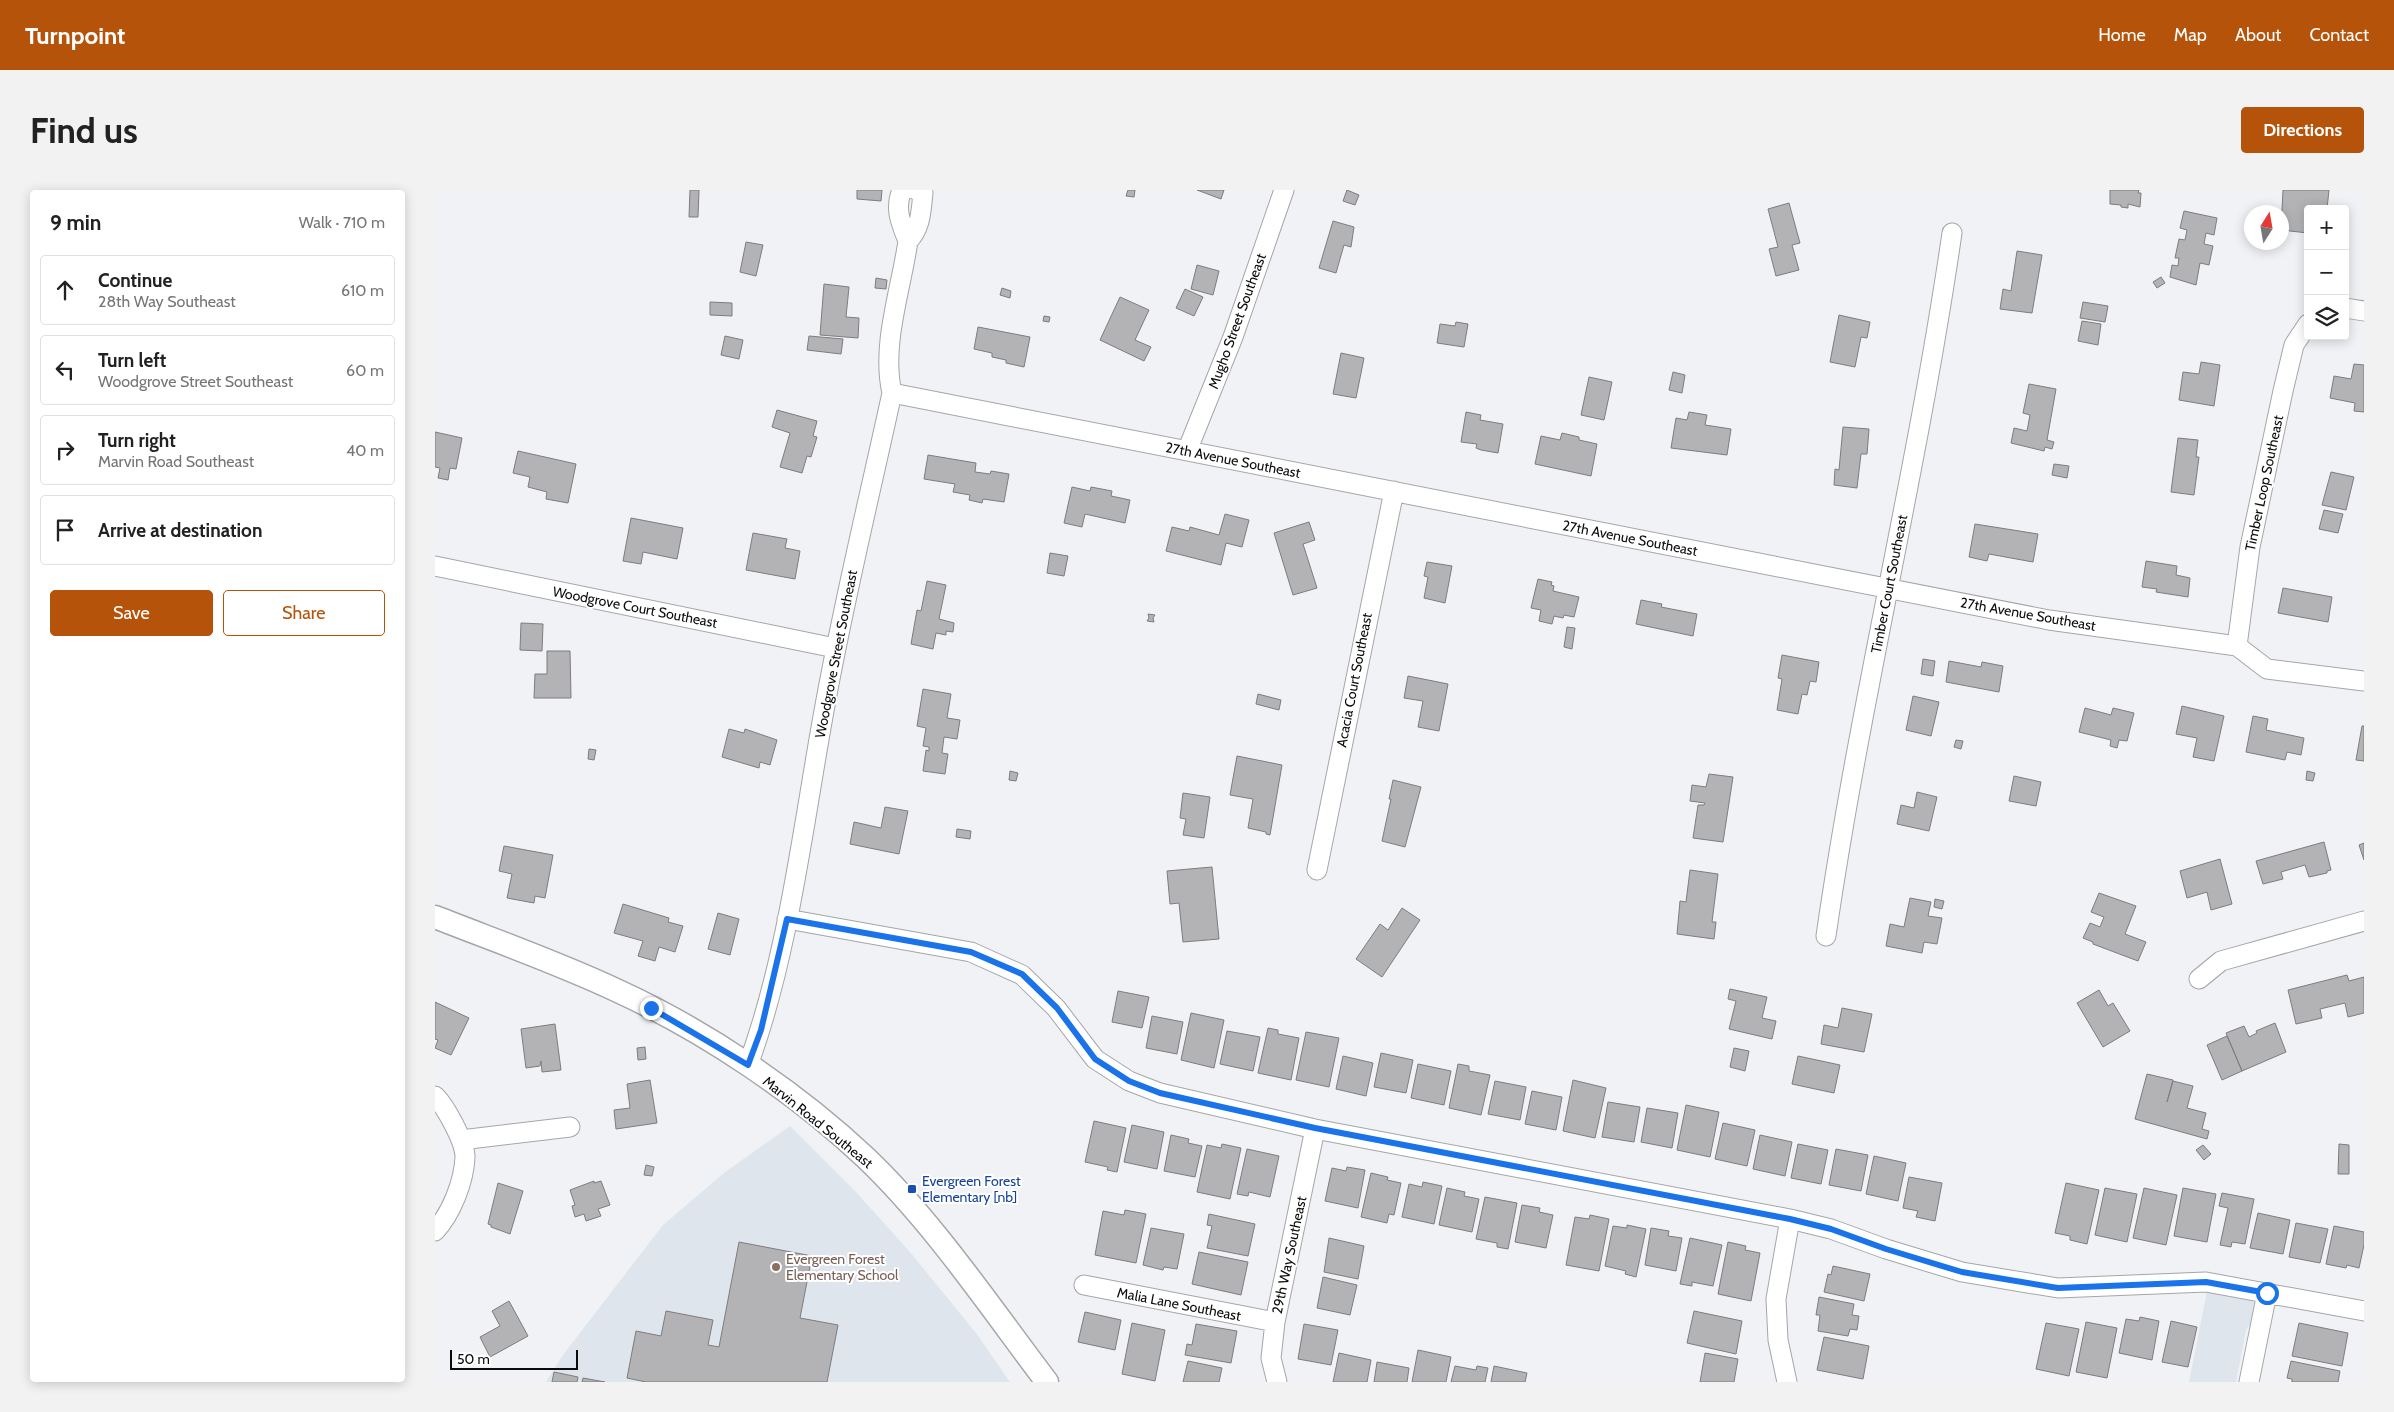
<!DOCTYPE html>
<html lang="en">
<head>
<meta charset="utf-8">
<style>
	:root { --surface:#fff; --page:#f2f2f2; --text:#222; --muted:#767676; --line:#e0e0e0; --accent:#b45309 }
	body { margin:0; font-family:Cabin,sans-serif; background:var(--page); color:var(--text) }
	.controls { position:absolute; right:15px; top:15px; display:grid; overflow:hidden; border-radius:5px; box-shadow:0 2px 12px #0003 }
	.controls button { width:45px; height:45px; display:grid; place-items:center; padding:0; border:0; border-bottom:1px solid var(--line); background:var(--surface); color:var(--text); font:25px sans-serif }
	.compass { position:absolute; left:1809px; top:15px; width:45px; height:45px; border-radius:50%; background:var(--surface); box-shadow:0 2px 12px #0003; rotate:11deg }
	.scale { position:absolute; left:15px; bottom:12px; width:128px; box-sizing:border-box; padding-left:5px; border:2px solid #0b0b0c; border-top:0; font-size:14px; line-height:18px; white-space:nowrap; color:#0b0b0c; -webkit-text-stroke:4px #fff; paint-order:stroke }
	.stop { position:absolute; width:15px; height:15px; margin:-11px; border:4px solid #1a73e8; border-radius:50%; background:#fff }
	.stop.end { background:#1a73e8; border-color:#fff; box-shadow:0 1px 5px #0008 }
	.list { margin:0; padding:0; list-style:none }
	h2 { display:flex; justify-content:space-between; align-items:center; height:65px; margin:0; padding:0 20px; font-size:21px }
	h2 small { font-size:16px; font-weight:400; color:var(--muted) }
	.list li { display:grid; grid-template-columns:32px 1fr auto; gap:15px; align-items:center; box-sizing:border-box; height:70px; margin:0 10px 10px; padding:0 10px; border:1px solid var(--line); border-radius:5px }
	.list b { display:block; font-size:19px; white-space:nowrap }
	.list p { margin:0; font-size:16px; white-space:nowrap; color:var(--muted) }
	.list em { font-size:16px; font-style:normal; color:var(--muted) }
	.actions { display:flex; gap:10px; padding:15px 20px }
	.actions a { flex:1; padding:11px 0; border:1px solid var(--accent); border-radius:5px; text-align:center; font-size:18px; color:var(--accent) }
	.actions .main { background:var(--accent); color:#fff }
	.icon { flex:none; width:28px; height:28px; fill:none; stroke:currentColor; stroke-width:2; stroke-linecap:round; stroke-linejoin:round }
	.map { position:relative; flex:none; width:1929px; height:1192px; overflow:hidden; border-radius:5px }
	header { display:flex; align-items:center; gap:30px; box-sizing:border-box; height:70px; padding:0 25px; background:var(--accent); color:#fff }
	header strong { font-size:24px }
	nav { display:flex; gap:28px; margin-inline-start:auto; font-size:18px }
	.intro { display:flex; align-items:center; justify-content:space-between; box-sizing:border-box; height:120px; padding:0 30px }
	h1 { margin:0; font-size:35px }
	.button { padding:12px 22px; border-radius:5px; background:var(--accent); color:#fff; font-size:18px; font-weight:700 }
	main { display:flex; gap:30px; padding:0 30px }
	aside { flex:1; background:var(--surface); border-radius:5px; box-shadow:0 2px 12px #0003 }
	.map>svg:first-child { display:block }
</style>
</head>
<body>
<header>
<strong>Turnpoint</strong>
<nav><a>Home</a><a>Map</a><a>About</a><a>Contact</a></nav>
</header>
<div class="intro"><h1>Find us</h1><a class="button">Directions</a></div>
<main>
<aside>
<h2>9 min<small>Walk · 710 m</small></h2>
<ul class="list">
<li><svg class="icon" aria-label="ahead" viewBox="0 0 24 24"><path d="M12 20V5M6 11l6-6 6 6"/></svg><div><b>Continue</b><p>28th Way Southeast</p></div><em>610 m</em></li>
<li><svg class="icon" aria-label="left" viewBox="0 0 24 24"><path d="M17 20v-9H6M10 6l-5 5 5 5"/></svg><div><b>Turn left</b><p>Woodgrove Street Southeast</p></div><em>60 m</em></li>
<li><svg class="icon" aria-label="right" viewBox="0 0 24 24"><path d="M7 20v-9h11M14 6l5 5-5 5"/></svg><div><b>Turn right</b><p>Marvin Road Southeast</p></div><em>40 m</em></li>
<li><svg class="icon" aria-label="arrive" viewBox="0 0 24 24"><path d="M6 21V4h12l-3 4 3 4H6"/></svg><div><b>Arrive at destination</b></div></li>
</ul>
<div class="actions"><a class="main">Save</a><a>Share</a></div>
</aside>
<div class="map">
<svg width="1929" height="1192" viewBox="0 0 1929 1192">
	<rect width="100%" height="100%" fill="#f0f2f5"/>
	<path fill="#dee5ed" d="M355 936 420 1001 475 1062 541 1143 575 1192H111L128 1165 228 1035 289 983Z
		M1772 1101 1809 1102 1820 1113 1818 1131 1811 1140 1801 1192H1754Z"/>
	<path fill="#b3b2b5" stroke="#7d7c7f" d="M255 0H264L263 27H254Z
		M422 0H447L446 11 422 9Z
		M693 0H700L699 7 691 6Z
		M762 0H789L786 9Z
		M912 0 924 5 920 15 908 11Z
		M1675 0H1704L1703 3H1706L1705 17 1693 14V18L1686 17V15L1675 14Z
		M1848 0H1894L1892 19H1873V43L1846 40Z
		M1354 13 1365 53 1357 55 1364 80 1341 86 1334 59 1343 57 1333 19Z
		M1749 21 1782 28 1779 45 1771 43 1769 54 1778 56 1774 75 1765 73 1761 95 1735 87 1737 75 1743 76 1744 68H1740L1744 49 1750 50 1752 40 1745 38Z
		M898 31 919 37 916 57 909 55 901 83 884 78Z
		M311 52 328 55 321 86 305 82Z
		M1582 61 1607 65 1597 123 1565 119 1568 99 1576 101Z
		M762 75 784 81 778 105 756 99Z
		M1726 87 1730 93 1722 98 1718 92Z
		M441 88 452 90 451 99 440 98Z
		M389 94 414 97 411 127 424 128 423 148 385 145Z
		M567 98 576 101 575 108 565 105Z
		M750 99 768 107 759 126 741 118Z
		M685 107 714 120 700 150 716 157 709 171 665 150Z
		M275 112 297 113V126L275 125Z
		M1648 112 1673 116 1670 132 1645 128Z
		M1404 125 1435 132 1432 148 1426 147 1420 177 1395 172Z
		M609 126 615 127 614 132 608 131Z
		M1647 131 1666 134 1663 155 1643 151Z
		M1021 132 1033 134 1029 157 1002 153 1005 134 1020 136Z
		M543 137 595 147 589 177 571 173V170L557 167V163L539 159Z
		M290 146 308 150 304 169 286 165Z
		M374 146 408 149 406 164 372 160Z
		M906 163 929 168 921 208 898 204Z
		M1766 172 1785 175 1779 216 1744 210 1748 182 1764 184Z
		M1919 174 1929 175V222L1919 221 1920 213 1895 208 1899 186 1916 189Z
		M1238 182 1250 185 1247 203 1234 200Z
		M1154 187 1177 192 1169 230 1146 225Z
		M1594 194 1621 199 1612 250 1619 252 1617 259 1610 257 1609 261 1576 253 1579 238 1592 241 1595 225 1588 223Z
		M342 220 382 231 378 246 382 247 376 267 372 266 367 283 345 277 355 243 337 237Z
		M1031 222 1046 225 1045 230 1068 234 1063 263 1046 260 1041 258 1042 254 1026 252Z
		M1254 222 1272 225 1270 235 1296 239 1292 265 1236 258 1241 228 1252 230Z
		M1408 237 1434 239 1432 264H1426L1422 298 1399 295 1400 279 1404 280Z
		M0 242 27 248 21 279 15 278 13 290 3 288 5 278 0 277Z
		M1127 243 1144 247V250L1162 254 1156 286 1100 274 1106 246 1125 250Z
		M1743 248 1763 250 1761 267H1764L1759 305 1736 302Z
		M83 261 141 274 133 313 111 309 112 302 93 297 95 287 78 283Z
		M493 265 541 273 540 282 555 284 556 281 574 284 569 312 548 309 547 313 534 310 535 305 518 302 520 294 489 289Z
		M1619 274 1634 276 1632 288 1617 285Z
		M1896 282 1919 287 1911 320 1887 315Z
		M637 297 655 301 656 297 677 301 676 306 695 310 690 333 650 324 647 337 629 333Z
		M1889 320 1908 324 1903 343 1884 339Z
		M790 324 814 330 807 357 791 353 786 375 731 361 737 337 754 341 755 337 784 345Z
		M196 328 248 338 242 369 208 362 206 374 188 371Z
		M874 332 880 350 868 354 882 398 858 405 839 343Z
		M1540 334 1603 344 1598 372 1554 364 1552 371 1534 367Z
		M318 343 352 349 350 358 365 361 360 389 311 380Z
		M615 363 633 366 629 386 612 383Z
		M1711 371 1742 376 1741 385 1755 388 1753 407 1721 402 1722 399 1707 397Z
		M992 372 1017 376 1010 413 989 408 993 387 989 386Z
		M1103 389 1117 392 1116 395 1119 396 1118 401 1144 407 1139 427 1129 425 1128 428 1119 426 1117 434 1104 431 1106 420 1096 418Z
		M492 391 511 395 504 429 519 433 518 442 511 441V445L501 443 498 459 476 454 482 420 486 421Z
		M1848 398 1897 407 1893 432 1843 423Z
		M1206 410 1227 414 1226 417 1262 424 1258 446 1201 434Z
		M713 424 720 425 718 428 719 432 712 431 714 428Z
		M86 433 108 434 107 461 85 460Z
		M1132 437 1140 438 1137 459 1129 457Z
		M112 461H135L136 508H99L100 484H112Z
		M1347 465 1384 472 1381 492 1375 491 1372 505 1367 504 1363 524 1342 520 1347 489 1343 488Z
		M1488 469 1500 471 1498 486 1486 484Z
		M1514 471 1546 477 1547 472 1568 476 1564 502 1511 492Z
		M973 486 1013 494 1004 541 983 537 988 511 969 508Z
		M488 499 516 504 512 528 525 530 522 549 509 547 507 563 513 564 510 584 488 581 491 560 494 561V557L488 556 491 538 482 536Z
		M823 504 846 510 844 520 821 514Z
		M1478 506 1504 512 1496 546 1471 540Z
		M1747 516 1789 526 1779 571 1758 567 1762 548 1741 544Z
		M1650 518 1676 525 1678 518 1699 523 1692 551 1684 550 1682 558 1675 556 1676 550 1644 542Z
		M1818 526 1833 529 1831 540 1869 548 1866 565 1852 562 1850 570 1811 562Z
		M1927 536H1929V571L1921 570Z
		M294 539 309 543 310 539 342 550 335 575 325 572 324 578 287 567Z
		M1521 550 1528 551 1526 559 1519 557Z
		M154 559 161 560 159 570 153 569Z
		M802 566 847 575 835 645 831 644V642L813 638 818 609 795 605Z
		M575 581 583 583 581 591 574 590Z
		M1872 581 1880 583 1878 591 1871 590Z
		M1274 584 1298 587 1288 652 1258 648 1263 615H1269L1270 613 1255 611 1257 595 1271 597Z
		M1579 586 1606 592 1601 616 1574 611Z
		M958 590 986 597 970 657 947 651 956 609H954Z
		M1482 602 1502 607 1494 641 1462 634 1466 615 1479 618Z
		M748 603 775 607 769 648 748 645 751 629 745 628Z
		M450 617 473 621 464 664 415 654 419 632 446 638Z
		M522 639 536 641 535 649 521 647Z
		M1889 652 1896 680 1892 681V683L1874 687 1870 675 1846 682 1848 689 1828 694 1821 671Z
		M1929 653V670L1924 655Z
		M69 656 118 665 110 708 100 706 99 713 72 708 77 684 64 681Z
		M1785 669 1797 714 1776 720 1772 702 1752 708 1745 681Z
		M777 677 784 749 748 752 744 713 735 714 732 681Z
		M1255 680 1283 684 1277 732H1281L1279 749 1242 744 1245 711 1251 712Z
		M1664 703 1701 716 1690 744 1711 752 1703 771 1658 754V752L1648 748 1655 733 1665 737 1669 727 1656 722Z
		M1475 708 1496 712 1493 726 1507 728 1502 754 1489 752 1487 763 1451 756 1455 734 1469 737Z
		M1500 709 1509 711 1507 719 1499 717Z
		M188 714 234 728 233 732 248 736 240 762 224 757 220 771 203 766 208 751 179 743Z
		M967 718 985 730 947 787 921 769 945 734 953 740Z
		M283 723 304 729 295 765 273 759Z
		M1912 785 1914 791 1929 787V823L1913 827 1910 813 1885 819 1887 828 1861 834 1853 800Z
		M1295 799 1332 807 1327 828 1341 831 1337 849 1294 839 1301 811 1293 809Z
		M1664 800 1673 816 1678 813 1695 841 1668 857 1642 813Z
		M683 801 714 807 707 838 677 832Z
		M0 812 34 828 16 865 0 858 3 850 0 849Z
		M1407 818 1437 824 1429 862 1386 854 1389 835 1403 838Z
		M756 823 789 830 779 878 746 870Z
		M717 826 748 832 742 864 711 858Z
		M1840 833 1851 862 1807 881 1791 843 1809 836 1814 847 1822 843 1821 841Z
		M120 834 126 880 107 882 106 871 105 876 91 878 86 839Z
		M833 838 843 840V844L864 848 856 890 823 883Z
		M792 841 825 847 818 881 785 874Z
		M871 842 904 848 894 897 861 890Z
		M1792 846 1807 881 1787 890 1772 855Z
		M210 857 211 869 203 870 202 858Z
		M1299 858 1314 861 1310 881 1295 877Z
		M946 863 978 870 971 903 939 897Z
		M908 866 938 873 931 906 901 899Z
		M1363 866 1405 875 1399 903 1357 894Z
		M983 874 1016 881 1009 915 976 908Z
		M1023 874 1034 876V881L1055 885 1046 925 1014 918Z
		M1712 884 1738 890 1732 912 1738 891 1758 896 1752 918 1771 923 1767 939 1774 941 1772 949 1700 929Z
		M215 890 222 933 181 939 179 920 195 918 192 894Z
		M1138 890 1171 898 1160 948 1128 941Z
		M1060 891 1091 897 1085 930 1053 924Z
		M1097 901 1127 907 1121 940 1090 934Z
		M1173 912 1205 917 1199 952 1167 947Z
		M1251 915 1284 922 1275 967 1242 960Z
		M1212 918 1243 923 1237 958 1206 952Z
		M659 931 691 938 682 982 672 980 673 977 650 972Z
		M1288 933 1320 940 1312 976 1280 969Z
		M697 935 729 942 722 979 689 972Z
		M736 945 754 949 753 953 767 956 760 987 729 981Z
		M1325 945 1357 952 1350 986 1318 979Z
		M787 954 806 958 795 1009 762 1002 772 955 786 958Z
		M1363 954 1393 960 1386 994 1356 988Z
		M1904 954 1914 955V984H1903Z
		M1768 955 1776 964 1769 970 1761 960Z
		M812 959 844 966 835 1007 814 1002 813 1006 802 1004Z
		M1401 959 1433 965 1426 1001 1394 995Z
		M1439 966 1471 973 1463 1011 1431 1004Z
		M211 975 219 977 217 986 209 985Z
		M912 977 930 980 923 1018 890 1011 897 978 911 981Z
		M936 983 953 987 952 990 966 993 959 1025 954 1024 952 1033 926 1027Z
		M1474 987 1507 993 1500 1031 1481 1027 1483 1021 1468 1018Z
		M159 991V993L166 991 175 1015 163 1019 166 1026 151 1031 149 1024 140 1027 137 1016 140 1015 135 1000Z
		M988 992 1007 996 999 1034 967 1027 974 994 987 997Z
		M63 993 88 1001 75 1044 56 1037V1035L53 1034Z
		M1631 993 1664 1000 1652 1054 1635 1050V1046L1620 1043Z
		M1012 998 1030 1002 1029 1006 1044 1009 1037 1042 1004 1035Z
		M1670 998 1702 1004 1692 1052 1660 1045Z
		M1709 998 1742 1005 1731 1055 1698 1048Z
		M1748 998 1781 1004 1772 1052 1739 1046Z
		M1787 1003 1819 1009 1810 1054 1797 1052 1796 1057 1785 1055 1793 1018 1784 1016Z
		M1050 1007 1082 1013 1073 1059 1062 1057V1053L1041 1049Z
		M1087 1015 1105 1018 1104 1022 1118 1025 1111 1058 1080 1052Z
		M690 1020 711 1024 701 1073 660 1065 668 1021 689 1025Z
		M1823 1023 1855 1030 1848 1064 1815 1058Z
		M774 1024 820 1034 813 1066 772 1058 777 1036 772 1035Z
		M1155 1025 1174 1029 1164 1081 1131 1075 1140 1027 1154 1029Z
		M1861 1033 1893 1039 1885 1073 1854 1067Z
		M1192 1035 1211 1039 1201 1087 1190 1084 1191 1081 1170 1076 1178 1036 1192 1038Z
		M1899 1036 1929 1042V1055L1924 1078 1912 1075 1911 1078 1891 1074Z
		M716 1038 749 1044 742 1079 729 1077 728 1080 708 1075Z
		M1216 1038 1234 1041 1233 1046 1247 1048 1241 1081 1210 1075Z
		M894 1048 929 1056 923 1089 889 1082Z
		M1255 1048 1287 1055 1278 1096 1257 1092V1096L1245 1094Z
		M304 1052 377 1066 365 1128 403 1135 392 1192H211L192 1188 201 1141 226 1146 231 1121 278 1130 273 1155 284 1157Z
		M1293 1052 1311 1056 1310 1060 1325 1063 1316 1111 1283 1104Z
		M764 1062 813 1072 806 1105 757 1094Z
		M1398 1076 1435 1084 1429 1111 1389 1102 1393 1084 1396 1085Z
		M888 1087 922 1095 915 1125 882 1118Z
		M1384 1107 1419 1114 1417 1125 1424 1126 1422 1140 1415 1139 1413 1146 1383 1141 1385 1125H1381Z
		M74 1111 93 1146 55 1167 45 1147 65 1136 57 1121Z
		M1259 1121 1307 1131 1301 1164 1252 1153Z
		M650 1122 686 1130 680 1160 643 1152Z
		M1705 1127 1724 1131 1717 1170 1684 1163 1691 1129 1704 1131Z
		M1736 1131 1762 1137 1753 1177 1727 1172Z
		M1651 1132 1682 1138 1672 1188 1641 1182Z
		M697 1133 730 1140 720 1191 687 1184Z
		M1611 1133 1644 1139 1634 1186 1601 1179Z
		M1864 1133 1913 1143 1907 1176 1857 1166Z
		M761 1134 802 1141 796 1173 750 1165 752 1154 757 1155Z
		M869 1134 903 1140 896 1175 863 1169Z
		M1389 1147 1434 1156 1428 1189 1382 1180Z
		M983 1160 1016 1167 1011 1192H977Z
		M904 1163 936 1170 932 1192H898Z
		M1270 1163 1303 1169 1299 1192H1265Z
		M753 1171 787 1178 784 1192H748Z
		M1856 1171 1905 1181 1903 1192H1857V1189L1852 1188Z
		M942 1172 974 1178 972 1192H939Z
		M1020 1176 1041 1180 1042 1176 1053 1178 1050 1192H1016Z
		M1059 1176 1092 1183 1090 1192H1056Z
		M119 1182 143 1187 142 1192H117Z
		M148 1188 170 1192H147Z"/>
	<g fill="none" stroke-linecap="round" stroke-linejoin="round">
		<g stroke="#a4a6a9" stroke-width="21">
			<path id="minor" d="M467 0C459 18 466 34 473 51 486 38 486 21 488 3L481 0
				M1910 118 1929 121
				M457 203 1614 430 1802 456 1832 479 1929 491
				M752 261 798 147 849 0
				M0 376 400 458
				M1802 456 1815 357 1848 201 1859 155 1873 134
				M882 680 959 301
				M352 729 536 762 587 785 621 818 660 869 694 891 725 903 880 939 1355 1029 1396 1039 1451 1059 1527 1082 1623 1098 1771 1092 1929 1121
				M1391 746C1425 510 1483 278 1517 43
				M1764 789 1786 771 1929 731
				M313 875C353 767 368 636 389 521 408 414 434 309 457 203 446 155 466 100 473 51
				M0 906C11 917 30 952 30 967 29 992 16 1024 0 1041
				M26 950 135 937
				M649 1095 840 1132
				M842 1192 836 1168 840 1132 880 939
				M1352 1192 1343 1150 1341 1109 1355 1029
				M1814 1192 1832 1103"/>
		</g>
		<g stroke="#a4a6a9" stroke-width="25">
			<path id="tertiary" d="M0 727C61 751 124 773 183 801 270 841 361 902 431 968 499 1033 555 1117 612 1192"/>
		</g>
		<use href="#minor" stroke="#fff" stroke-width="19"/>
		<use href="#tertiary" stroke="#fff" stroke-width="22"/>
	</g>
	<g fill="none" stroke-linecap="round" stroke-linejoin="round">
		<path stroke="#1a73e8" stroke-width="6" d="M216 818 313 875 326 840 352 729 536 762 587 784 622 818 660 869 694 891 725 903 880 938 1355 1029 1396 1039 1451 1059 1527 1082 1623 1098 1771 1092 1832 1103"/>
	</g>
	<rect fill="#1a4fb4" stroke="#fff" stroke-width="2" x="472" y="994" width="10" height="10" rx="2.5"/>
	<circle fill="#8d6e63" stroke="#fff" stroke-width="2" cx="341" cy="1077" r="5"/>
	<g text-anchor="middle" dominant-baseline="central" stroke-width="4" stroke-linejoin="round" paint-order="stroke">
		<g font-size="14" fill="#0b0b0c" stroke="#fff">
			<text transform="translate(802 131) rotate(-70)">Mugho Street Southeast</text>
			<text transform="translate(798 270) rotate(11)">27th Avenue Southeast</text>
			<text transform="translate(1829 293) rotate(-78)">Timber Loop Southeast</text>
			<text transform="translate(1195 348) rotate(11)">27th Avenue Southeast</text>
			<text transform="translate(1454 394) rotate(-79)">Timber Court Southeast</text>
			<text transform="translate(200 417) rotate(11)">Woodgrove Court Southeast</text>
			<text transform="translate(1593 424) rotate(10)">27th Avenue Southeast</text>
			<text transform="translate(401 464) rotate(-79)">Woodgrove Street Southeast</text>
			<text transform="translate(919 490) rotate(-79)">Acacia Court Southeast</text>
			<text transform="translate(383 932) rotate(39)">Marvin Road Southeast</text>
			<text transform="translate(854 1065) rotate(-78)">29th Way Southeast</text>
			<text transform="translate(744 1114) rotate(11)">Malia Lane Southeast</text>
		</g>
		<g font-size="14" fill="#164399" stroke="#fff" text-anchor="start">
			<text x="487" y="991">Evergreen Forest<tspan x="487" dy="16">Elementary [nb]</tspan></text>
		</g>
		<g font-size="14" fill="#785e54" stroke="#fff" text-anchor="start">
			<text x="351" y="1069">Evergreen Forest<tspan x="351" dy="16">Elementary School</tspan></text>
		</g>
	</g>
</svg>
<div class="controls">
<button>+</button>
<button>−</button>
<button><svg class="icon" aria-label="layers" viewBox="0 0 24 24"><path d="M12 4l9 5-9 5-9-5zM3 14l9 5 9-5"/></svg></button>
</div>
<svg class="compass" viewBox="-18 -18 36 36"><path d="M0-13l5 13h-10z" fill="#e53935"/><path d="M0 13l5-13h-10z" fill="#767676"/></svg>
<div class="scale">50 m</div>
<div class="stop" style="left:1832px;top:1103px"></div>
<div class="stop end" style="left:216px;top:818px"></div>
</div>
</main>
</body>
</html>
